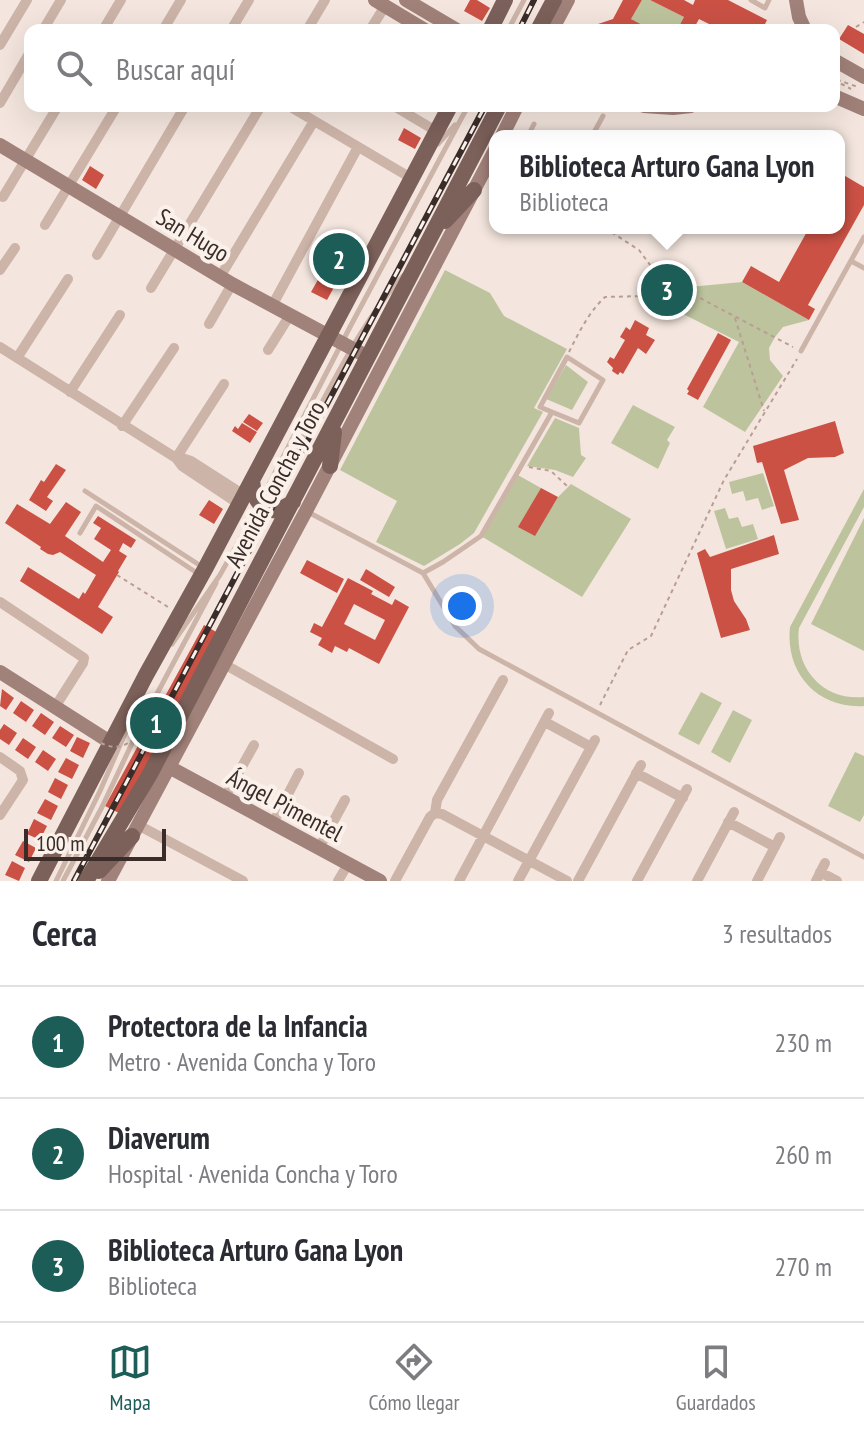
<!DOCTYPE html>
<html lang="es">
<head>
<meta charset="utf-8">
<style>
	:root { --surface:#fff; --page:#f2f2f3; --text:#2b2b33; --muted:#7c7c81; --line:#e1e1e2; --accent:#1c5d58 }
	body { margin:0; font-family:"PT Sans Narrow",sans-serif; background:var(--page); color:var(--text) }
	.scale { position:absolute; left:24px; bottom:20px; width:142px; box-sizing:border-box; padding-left:8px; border:4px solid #3a2c29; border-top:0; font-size:22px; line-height:28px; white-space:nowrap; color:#3a2c29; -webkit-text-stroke:6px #fbf1eb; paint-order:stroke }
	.you { position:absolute; left:462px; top:606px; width:28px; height:28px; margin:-20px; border:6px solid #fff; border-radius:50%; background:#1a73e8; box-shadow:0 0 0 12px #1a73e833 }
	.badge { display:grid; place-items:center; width:52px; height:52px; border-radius:50%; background:var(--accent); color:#fff; font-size:26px; font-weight:700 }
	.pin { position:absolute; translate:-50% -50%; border:4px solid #fff; box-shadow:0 2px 8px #0006 }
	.popup { position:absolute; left:489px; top:130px; width:356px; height:104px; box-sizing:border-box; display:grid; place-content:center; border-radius:16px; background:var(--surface); filter:drop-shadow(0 2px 6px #0005); font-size:26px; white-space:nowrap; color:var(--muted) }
	.popup b { font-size:30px; color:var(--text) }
	.popup::after { content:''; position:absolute; left:50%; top:100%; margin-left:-16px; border:16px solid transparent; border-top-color:var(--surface) }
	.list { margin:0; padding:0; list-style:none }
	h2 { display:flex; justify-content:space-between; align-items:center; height:104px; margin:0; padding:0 32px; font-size:34px }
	h2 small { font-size:26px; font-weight:400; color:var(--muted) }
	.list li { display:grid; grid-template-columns:52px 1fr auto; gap:24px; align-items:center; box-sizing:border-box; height:112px; padding:0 32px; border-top:2px solid var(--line) }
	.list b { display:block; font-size:30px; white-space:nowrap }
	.list p { margin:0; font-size:26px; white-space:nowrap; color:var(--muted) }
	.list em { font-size:26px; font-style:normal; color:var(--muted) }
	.icon { flex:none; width:44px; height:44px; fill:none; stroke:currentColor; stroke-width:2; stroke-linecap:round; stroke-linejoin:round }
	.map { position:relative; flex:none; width:864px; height:881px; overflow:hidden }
	.search { position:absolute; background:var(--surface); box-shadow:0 8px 32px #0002; left:24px; right:24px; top:24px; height:88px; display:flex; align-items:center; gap:20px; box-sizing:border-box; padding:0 28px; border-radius:16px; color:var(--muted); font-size:30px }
	.sheet { height:440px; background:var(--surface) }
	nav { display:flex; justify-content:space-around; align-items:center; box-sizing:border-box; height:112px; border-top:2px solid var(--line); background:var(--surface); font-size:22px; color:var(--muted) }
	nav a { display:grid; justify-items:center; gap:4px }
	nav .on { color:var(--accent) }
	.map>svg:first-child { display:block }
</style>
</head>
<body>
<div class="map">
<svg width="864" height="881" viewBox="0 0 864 881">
	<rect width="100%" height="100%" fill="#f4e6de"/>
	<path fill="#bdc49d" d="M642 0H650L684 17 677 30H652L631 19Z
		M445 270 490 293 504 316 567 349 534 408 543 412 474 533 460 544 424 566 376 542 397 501 340 470Z
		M742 282 809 320 783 327 775 337 769 348 770 360 783 376 745 432 703 407 739 342 677 311 689 287Z
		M566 365 588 382 572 410 546 399Z
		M633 405 675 427 667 440 670 443 658 469 611 443Z
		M555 418 579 428 581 455 586 458 573 477 555 470 527 466Z
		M763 473 774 506 762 510 758 498 746 501 743 491 732 494 729 482Z
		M516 474 541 488 535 535 558 497 571 484 631 519 582 597 481 536Z
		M864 489V507L799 628C794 668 823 701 864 697V706C817 709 785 673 790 627Z
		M725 508 729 519 738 517 742 527 753 524 758 539 726 549 714 511Z
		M864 518V651L811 624Z
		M701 692 722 703 699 745 678 734Z
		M733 710 752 720 730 763 711 752Z
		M855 752 864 756V815L860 822 828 806Z"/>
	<path fill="#cb5145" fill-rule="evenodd" d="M470 0H477L490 8 482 21 464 11Z
		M623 0H642L631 19 652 30H580L613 19Z
		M650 0H684L693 5 695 0H728L767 20 762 30H721L699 19 693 30H677L684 17Z
		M848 25 864 34V54L839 39Z
		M404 128 421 138 415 149 398 140Z
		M90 166 104 175 96 189 82 180Z
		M840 173 864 187V205L808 305 815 309 809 320 742 282 751 266 779 282 809 228H839Z
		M344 234 359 242 327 300 311 292Z
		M657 276 685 291 677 306 657 295V300H649L647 297 649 295H653L650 290Z
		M635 320 649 328 646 335 655 340 646 354 638 348 623 374 620 372 618 375 612 371 613 368 607 362 610 357 614 359 625 340 620 337 626 327 630 330Z
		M718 333 731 340 698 400 687 394 689 391 687 389Z
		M249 414 263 423 257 431 243 422Z
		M835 421 844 453 835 457 808 458 784 470 799 520 781 524 762 462 757 463 753 446Z
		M242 423 257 432 250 443 232 431 235 426 238 429Z
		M56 464 66 470 47 497 53 501 46 511 29 500 41 480 44 482Z
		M541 488 558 497 535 536 518 527Z
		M209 500 223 509 214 524 199 515Z
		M66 502 81 512 65 536 103 562 111 550 94 539 101 528 93 523 98 516 136 540 131 548 123 543 119 551 127 556 118 571 119 572 98 607 113 617 102 634 20 581 28 567 79 599 83 592 85 594 96 575 60 552 53 555 48 554 40 549 41 547 5 523 17 504 50 524Z
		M774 535 779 554 731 569V590L734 601 746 619 750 630 721 638 697 553 705 549 710 557Z
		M307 560 344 579 337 593 300 573Z
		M366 569 395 587 389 597 360 580Z
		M348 578 373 591 371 594 392 605 395 599 409 607 379 664 349 648 347 652 335 646 332 653 318 645 322 638 310 632 314 623 322 627ZM354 604 385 620 375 640 344 624Z
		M204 625 218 633 121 814 105 806Z
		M2 689 14 698 6 710 0 706Z
		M21 701 34 710 26 722 13 713Z
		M41 713 54 722 45 735 32 726Z
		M4 724 17 733 9 745 0 739V730Z
		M60 726 74 735 66 747 52 738Z
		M77 737 90 743 83 758 70 751Z
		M23 738 36 747 28 759 15 750Z
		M43 750 56 759 48 771 35 762Z
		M66 758 79 765 72 779 58 772Z
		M55 778 68 785 61 799 48 792Z
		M45 799 58 806 51 820 37 813Z
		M34 819 47 826 40 840 27 834Z
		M23 841 36 848 29 862 15 855Z
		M12 861 25 868 19 881 5 875Z"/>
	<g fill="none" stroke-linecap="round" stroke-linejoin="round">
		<path stroke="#b99e93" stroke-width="2" stroke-dasharray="4 4" stroke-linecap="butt" d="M856 27 864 22
			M834 73 835 79 858 87
			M834 80 851 89
			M605 228 639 250 656 273 662 278 793 347
			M735 318 764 411
			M569 352C579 332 589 312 605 297L646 296 656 273
			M529 467 551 471 568 487
			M117 575 168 607
			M600 705 628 650 651 636 724 480 797 359
			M141 744 144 738"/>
		<path stroke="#cdb4a9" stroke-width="5" d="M751 0 765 8 769 0
			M508 30 524 0
			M528 136 534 124
			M592 136 603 116
			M438 144 455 125
			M851 261 864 268
			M801 351 864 237
			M271 487C320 419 347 338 403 276
			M85 491 204 568
			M262 498 350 327 468 106
			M308 512 423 573 455 626 479 649 864 857
			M80 533 96 506 200 575
			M423 573 443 562 481 536 552 412 540 407 567 357 603 380 579 423 552 412
			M172 644 220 575 258 507
			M56 881 100 791 131 720
			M63 881 102 807 143 720 216 583"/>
		<path stroke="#cdb4a9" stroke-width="10" d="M43 30 61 0
			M103 30 121 0
			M163 30 181 0
			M231 30 249 0
			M307 30 325 0
			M370 30 385 6
			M0 45 27 0
			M0 103 30 52
			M289 106 411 178
			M394 106 436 131
			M3 197 58 106
			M45 225 117 106
			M97 255 185 106
			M0 270 15 248
			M220 277 314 121
			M151 288 261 106
			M272 306 358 147
			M209 324 232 284
			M0 347 176 458 182 466 239 504
			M268 350 290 315
			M17 358 68 279
			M70 392 120 315
			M122 426 174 348
			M176 458 224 384
			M176 458H182L191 461 244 495
			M0 602 84 658 83 663 55 707
			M224 664 393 759
			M545 722 591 747
			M0 757 20 771 23 780 0 815
			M636 773 683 798
			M225 797 254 745
			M435 813 442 814 567 881
			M728 822 775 847
			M273 823 299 773
			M138 825 243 881
			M319 848 345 800
			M820 872 837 881
			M338 881 348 864
			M395 881 430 817 435 813 437 800 503 680
			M459 881 549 713
			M518 881 595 740
			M578 881 641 765
			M637 881 687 789
			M697 881 734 812
			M757 881 780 837
			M816 881 825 863"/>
		<path stroke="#a1827a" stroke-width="14" d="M375 0 425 30
			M406 0 457 30
			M796 0 799 17 805 30
			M552 30 568 0
			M834 60 864 77
			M834 96 864 109
			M644 106 673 108 691 106
			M502 136 517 106
			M0 145 232 284 368 357
			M0 672 110 742
			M169 767 380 881
			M108 881 306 511 495 150"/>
		<path stroke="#7c605a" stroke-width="16" d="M490 30 505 0
			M538 30 554 0
			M445 221 474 190
			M330 466 334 432
			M252 480C254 506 268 520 293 502
			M99 871 132 836
			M39 881 146 675 205 569 450 106
			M86 881 150 774 499 106"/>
		<g stroke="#3a2c29" stroke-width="6">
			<path id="rail" d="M519 30 534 0
				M74 881 485 106"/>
		</g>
		<use href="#rail" stroke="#fbf1eb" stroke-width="3" stroke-dasharray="9" stroke-linecap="butt"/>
		<path stroke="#b99e93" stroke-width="2" stroke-dasharray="4 4" stroke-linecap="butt" d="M101 743C133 759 145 721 156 699L163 703"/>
	</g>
	<g text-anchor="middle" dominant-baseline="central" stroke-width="8" stroke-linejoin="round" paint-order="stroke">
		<g font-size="24" fill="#3a2c29" stroke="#fbf1eb">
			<text transform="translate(193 235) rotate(31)">San Hugo</text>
			<text transform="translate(275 484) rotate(-62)">Avenida Concha y Toro</text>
			<text transform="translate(285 805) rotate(28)">Ángel Pimentel</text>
		</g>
	</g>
</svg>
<div class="scale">100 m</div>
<div class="you"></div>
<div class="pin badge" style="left:156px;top:723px">1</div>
<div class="pin badge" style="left:339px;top:259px">2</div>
<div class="pin badge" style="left:667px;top:290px">3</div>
<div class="popup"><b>Biblioteca Arturo Gana Lyon</b>Biblioteca</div>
<div class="search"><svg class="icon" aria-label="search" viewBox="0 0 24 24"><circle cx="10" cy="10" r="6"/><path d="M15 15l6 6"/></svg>Buscar aquí</div>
</div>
<section class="sheet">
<h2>Cerca<small>3 resultados</small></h2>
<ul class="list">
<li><span class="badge">1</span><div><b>Protectora de la Infancia</b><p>Metro · Avenida Concha y Toro</p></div><em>230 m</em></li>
<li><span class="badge">2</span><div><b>Diaverum</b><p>Hospital · Avenida Concha y Toro</p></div><em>260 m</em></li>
<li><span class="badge">3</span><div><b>Biblioteca Arturo Gana Lyon</b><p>Biblioteca</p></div><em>270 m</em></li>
</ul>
</section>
<nav>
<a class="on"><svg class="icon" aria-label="map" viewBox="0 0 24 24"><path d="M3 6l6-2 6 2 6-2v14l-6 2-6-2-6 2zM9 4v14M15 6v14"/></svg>Mapa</a>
<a><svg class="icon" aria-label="directions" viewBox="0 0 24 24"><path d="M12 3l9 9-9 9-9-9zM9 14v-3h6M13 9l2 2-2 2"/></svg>Cómo llegar</a>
<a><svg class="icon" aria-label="saved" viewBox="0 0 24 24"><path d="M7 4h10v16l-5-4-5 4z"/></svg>Guardados</a>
</nav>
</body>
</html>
